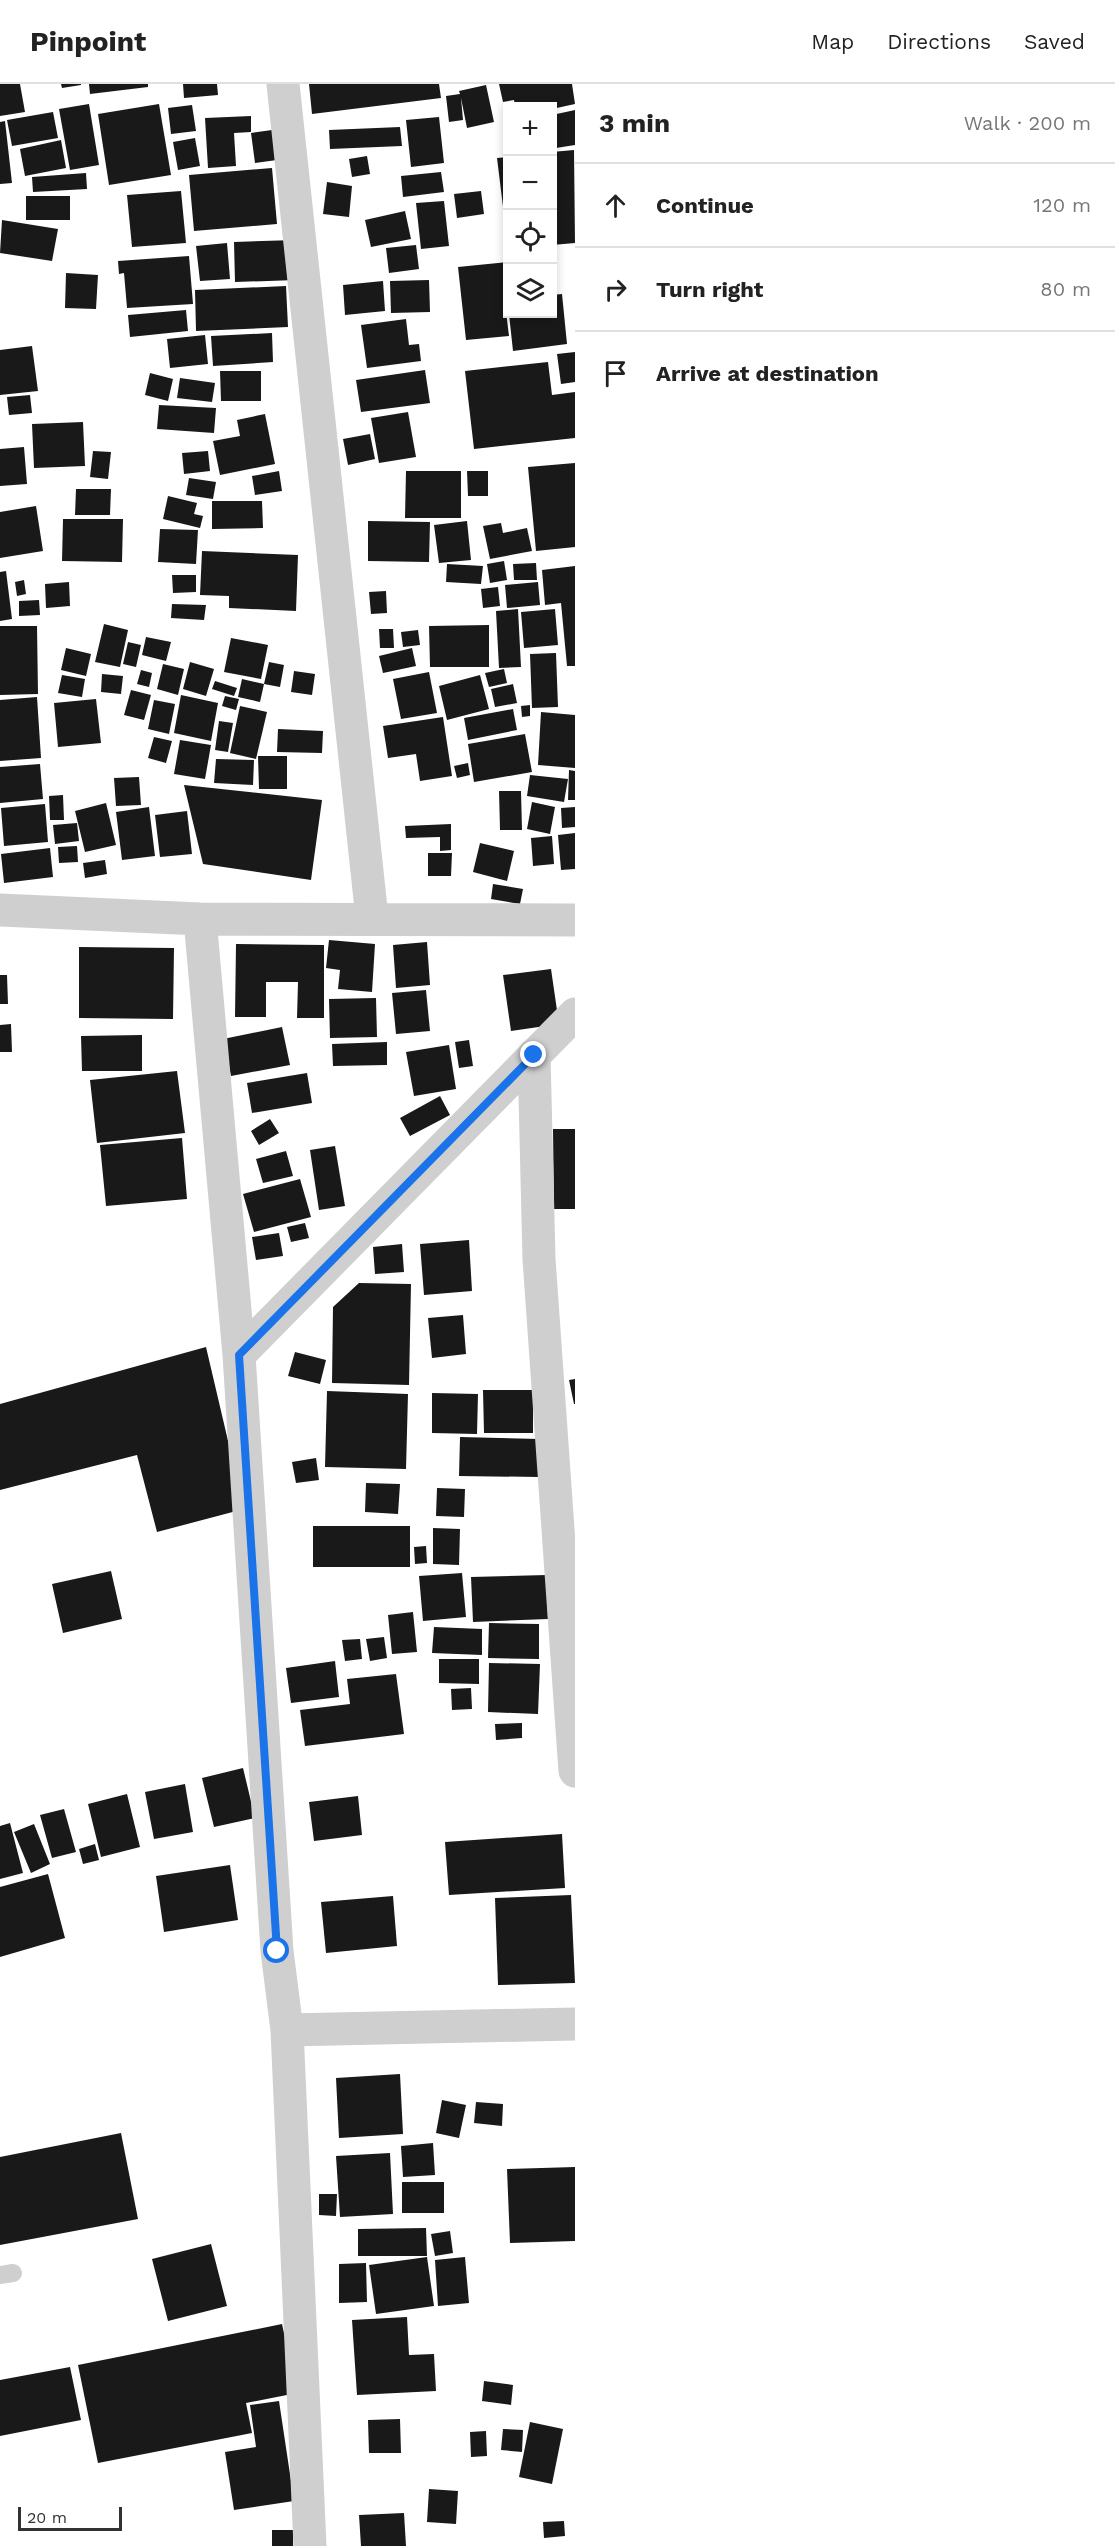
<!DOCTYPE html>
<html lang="en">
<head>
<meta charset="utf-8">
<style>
	:root { --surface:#fff; --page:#f6f6f6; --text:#222; --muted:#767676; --line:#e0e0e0 }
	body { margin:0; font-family:"Work Sans",sans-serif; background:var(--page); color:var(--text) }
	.controls { position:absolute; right:18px; top:18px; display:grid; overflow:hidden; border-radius:0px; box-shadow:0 3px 9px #0003 }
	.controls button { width:54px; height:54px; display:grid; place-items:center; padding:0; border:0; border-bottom:2px solid var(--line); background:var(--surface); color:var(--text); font:30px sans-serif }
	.scale { position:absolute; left:18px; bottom:15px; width:104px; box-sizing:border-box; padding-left:6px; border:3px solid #323232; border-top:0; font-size:16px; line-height:21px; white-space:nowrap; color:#323232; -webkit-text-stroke:4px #fff; paint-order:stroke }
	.stop { position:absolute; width:18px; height:18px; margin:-14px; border:4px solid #1a73e8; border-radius:50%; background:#fff }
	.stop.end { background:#1a73e8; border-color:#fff; box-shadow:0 2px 6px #0008 }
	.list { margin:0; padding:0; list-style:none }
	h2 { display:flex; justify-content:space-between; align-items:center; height:78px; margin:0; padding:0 24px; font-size:26px }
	h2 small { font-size:20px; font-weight:400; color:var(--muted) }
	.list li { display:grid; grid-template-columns:39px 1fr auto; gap:18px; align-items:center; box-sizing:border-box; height:84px; padding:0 24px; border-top:2px solid var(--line) }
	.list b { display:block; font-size:22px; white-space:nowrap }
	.list em { font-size:20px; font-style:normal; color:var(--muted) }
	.icon { flex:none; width:33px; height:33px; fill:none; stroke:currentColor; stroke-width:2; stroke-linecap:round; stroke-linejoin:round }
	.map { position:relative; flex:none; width:575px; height:2462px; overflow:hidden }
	header { display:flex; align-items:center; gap:36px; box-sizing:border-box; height:84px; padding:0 30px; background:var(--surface); border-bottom:2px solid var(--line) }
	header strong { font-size:28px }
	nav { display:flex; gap:33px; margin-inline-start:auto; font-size:21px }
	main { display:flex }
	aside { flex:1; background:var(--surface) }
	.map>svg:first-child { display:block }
</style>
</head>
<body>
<header>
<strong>Pinpoint</strong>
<nav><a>Map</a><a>Directions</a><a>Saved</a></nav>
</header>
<main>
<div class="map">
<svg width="575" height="2462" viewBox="0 0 575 2462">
	<rect width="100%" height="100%" fill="#fff"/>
	<path fill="#191919" d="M0 0H20L25 28 0 32Z
		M61 0H81V1L62 4Z
		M89 0H148V3L90 10Z
		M183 0H217L218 11 184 14Z
		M309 0H439L441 14 312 30Z
		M499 0H572L575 20 552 25V22H515L514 16 503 18Z
		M486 1 494 38 467 44 461 14 463 36 449 38 446 12 460 10 459 7Z
		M89 20 99 81 70 86 59 25Z
		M159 20 171 91 109 101 98 30Z
		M192 21 196 47 171 50 168 24Z
		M575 26V61L556 64 552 31Z
		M53 28 58 54 12 62 7 36Z
		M251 32V48L234 49 236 82 208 84 205 34Z
		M439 33 444 79 411 83 406 36Z
		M5 37 12 99 0 100V38Z
		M400 43 402 62 330 65 329 46Z
		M272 46 277 76 255 79 251 49Z
		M195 54 200 82 178 86 173 58Z
		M61 56 66 84 25 92 20 65Z
		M574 66 575 159 552 161V68Z
		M367 72 370 90 352 93 349 75Z
		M508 73V147H506L497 74Z
		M272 84 277 140 194 147 189 91Z
		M441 88 444 108 403 113 401 92Z
		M86 89 87 105 33 108 32 93Z
		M327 98 352 102 349 133 323 130Z
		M181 107 186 159 132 163 127 111Z
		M481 107 484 130 457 134 454 110Z
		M26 112H70V136H26Z
		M444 117 449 162 421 165 416 119Z
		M405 127 411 155 371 163 365 136Z
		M2 136 58 145 52 177 0 169Z
		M295 156 296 196 235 198 234 158Z
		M227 159 230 195 200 197 196 162Z
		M416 161 419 185 389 189 386 164Z
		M189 172 193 220 127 224 124 189 119 190 118 177Z
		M508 178V211H504L509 252 466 256 458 183Z
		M66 189 98 191 96 225 65 224Z
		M429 196 430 228 391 229 390 197Z
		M383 197 385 227 345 231 343 201Z
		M286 202 288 243 196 247 195 206Z
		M562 210 567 260 513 267 509 230H552V211Z
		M186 226 188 247 130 253 128 231Z
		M406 235 409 261 419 260 421 277 367 284 361 241Z
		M272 249 273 278 213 282 211 252Z
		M205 251 208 280 170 284 167 255Z
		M32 262 38 307 0 311V266Z
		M575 268V298L561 300 557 270Z
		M548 278 552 311 575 308V354L474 365 465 287Z
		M425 286 430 319 361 328 356 296Z
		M220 287H261V317H221Z
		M150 289 173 295 168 317 145 311Z
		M180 294 215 299 212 318 177 314Z
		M30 311 32 329 9 331 7 313Z
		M159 321 216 324 214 349 157 345Z
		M408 328 416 373 379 379 371 334Z
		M265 330 275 380 220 391 213 357 240 352 237 336Z
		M83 338 85 382 34 384 32 340Z
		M370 350 375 375 348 381 343 355Z
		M24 363 27 400 0 402V365Z
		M93 367 111 368 108 395 90 393Z
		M208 367 210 387 184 390 182 369Z
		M575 379V463L536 467 528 383Z
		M279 387 282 407 255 411 252 392Z
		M406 387H461V434H405Z
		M467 387H488V412H468Z
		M189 394 216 398 213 415 186 411Z
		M76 405H111L110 431H75Z
		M168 412 197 419 194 430 203 432 200 444 163 435Z
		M212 417H262L263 444 212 445Z
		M36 422 43 467 0 474V428Z
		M63 435H123L122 478 62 477Z
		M368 437 430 438 429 478 368 477Z
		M467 437 471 476 439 479 434 441Z
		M501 439 503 449 527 444 532 467 490 475 483 442Z
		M160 445 198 446 196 480 158 478Z
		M202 467 298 471 296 527 229 524V512L200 511Z
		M504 477 507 496 490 499 487 480Z
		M536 479 537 496H514L513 480Z
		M447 480 483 482 481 500 446 498Z
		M575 482V582H567L561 519 545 521 542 486Z
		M6 487 12 535 0 537V488Z
		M172 491H196V508L173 509Z
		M24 496 26 510 17 512 15 498Z
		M69 498 70 522 46 524 45 500Z
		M538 498 540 521 507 524 505 501Z
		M498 503 500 522 483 524 481 505Z
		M386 507 387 529 371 530 369 508Z
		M39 516 40 531 19 532V517Z
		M172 520 206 521 204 536 171 534Z
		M518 525 521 583 499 584 496 527Z
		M555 525 558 561 524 564 521 528Z
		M104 540 128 546 120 583 95 578Z
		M489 541V583H430L429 542Z
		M0 542H37L38 610 0 611Z
		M379 545H393L394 564H380Z
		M418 546 420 561 403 563 401 548Z
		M146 553 171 558 166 577 142 571Z
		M231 554 268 561 261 595 224 588Z
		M128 558 141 561 136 583 123 580Z
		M66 564 91 570 86 592 61 586Z
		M412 564 416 582 383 589 379 572Z
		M556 569 558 623 532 624 530 570Z
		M190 578 214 585 206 612 183 605Z
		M269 578 284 581 280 603 264 600Z
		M163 580 184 585 178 611 157 605Z
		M504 585 507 599 489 603 485 589Z
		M141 586 152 589 149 603 137 600Z
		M294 587 315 590 312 611 291 608Z
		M429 588 437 629 401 635 393 595Z
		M102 590 123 592 121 610 101 608Z
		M62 591 85 595 82 613 58 609Z
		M480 591 489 625 447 636 439 602Z
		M242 595 264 600 260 618 238 613Z
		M215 597 237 604 234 612 212 605Z
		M513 600 517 619 495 623 491 605Z
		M131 606 151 611 144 636 124 631Z
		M181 611 218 619 211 657 174 649Z
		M225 612 239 615 236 626 222 622Z
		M37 613 41 674 0 677V616Z
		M96 615 101 659 58 663 54 619Z
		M154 616 175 620 169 650 148 645Z
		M530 621V632L522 633 521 622Z
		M240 622 267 628 256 675 230 669Z
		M513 625 517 646 468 656 464 634Z
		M541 628 575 631V684L538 681Z
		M443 633 452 692 420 697 416 670 388 674 383 642Z
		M219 637 233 639 228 668 215 666Z
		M278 645 323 647 322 669 277 668Z
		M525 650 532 688 474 698 468 660Z
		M154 653 172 657 166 679 148 674Z
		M180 656 211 661 205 695 174 690Z
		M258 672H287V705H259Z
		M216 675 254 676 253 701 214 699Z
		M468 679 470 691 457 694 454 682Z
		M40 680 43 715 0 719V683Z
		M569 686 575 687V716H568Z
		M530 691 568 695 564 718 527 712Z
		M139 693 141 721 116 722 114 694Z
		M184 701 322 716 311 796 203 780Z
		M499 707H521L522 746H500Z
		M63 711 64 736H50L49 712Z
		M532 718 555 723 550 750 527 745Z
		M106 719 116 761 85 768 75 727Z
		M45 720 48 758 4 762 1 724Z
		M149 723 155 772 122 776 116 728Z
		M575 723V743L562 744 561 724Z
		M187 727 192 770 160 773 155 731Z
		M77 739 79 757 55 760 53 741Z
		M451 740V766L440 767V753L406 754 405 742Z
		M575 749V785L561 786 558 751Z
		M552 752 554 780 533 782 531 754Z
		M480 759 514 767 507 797 473 788Z
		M77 762 78 778 59 779 58 763Z
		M50 764 53 793 4 799 1 770Z
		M428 769H452L451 792H428Z
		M105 776 107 790 85 794 83 779Z
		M493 800 523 805 520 820 491 815Z
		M329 856 375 860 372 908 338 905 340 886 326 884Z
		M427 858 430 901 396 904 393 861Z
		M236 860 324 861V934H297L298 898H266V933H235Z
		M79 863 174 864 173 935 79 934Z
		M551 885 559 940 511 947 503 891Z
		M0 891H7L8 920H0Z
		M426 906 430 947 396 950 392 909Z
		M376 914 377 953 330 954 329 915Z
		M11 940 12 968H0V941Z
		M282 943 290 981 231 992 223 955Z
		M142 951V987H82L81 952Z
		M469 956 473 982 459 984 455 958Z
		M387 958V981L333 982 332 960Z
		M449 961 456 1005 414 1012 406 968Z
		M177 987 185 1049 97 1059 90 996Z
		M307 989 312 1019 252 1029 247 999Z
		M440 1012 450 1031 410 1052 400 1034Z
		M270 1035 279 1049 259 1061 251 1047Z
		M553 1045H575V1125H554Z
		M182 1054 187 1115 106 1122 100 1061Z
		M335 1062 345 1122 319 1126 310 1066Z
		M286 1067 293 1092 263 1099 256 1075Z
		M300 1095 311 1133 254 1148 243 1110Z
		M305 1139 309 1154 291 1158 287 1143Z
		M279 1149 283 1172 256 1176 252 1153Z
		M469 1156 472 1207 424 1211 420 1160Z
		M402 1160 404 1188 375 1190 373 1163Z
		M359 1199 411 1200 409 1301 332 1299 333 1223Z
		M463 1231 466 1270 432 1274 428 1234Z
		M206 1263 244 1425 157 1448 137 1371 0 1406V1320Z
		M295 1268 326 1276 320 1300 288 1292Z
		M575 1295V1320H574L569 1296Z
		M483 1306H533V1349H484Z
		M327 1307 408 1310 406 1385 325 1383Z
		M432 1309 478 1310 477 1350 432 1349Z
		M460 1353 540 1355 539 1393 459 1392Z
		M316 1374 319 1396 296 1399 292 1378Z
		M366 1399 400 1400 398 1430 365 1428Z
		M437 1404 465 1405 464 1433 436 1432Z
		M313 1442H410V1483H313Z
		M433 1444 460 1445 459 1481 433 1480Z
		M426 1462 427 1479 415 1480 414 1463Z
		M111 1487 122 1535 63 1549 52 1500Z
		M462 1489 466 1533 423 1537 419 1492Z
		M547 1491 548 1535 473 1538 471 1493Z
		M413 1528 417 1568 392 1570 388 1531Z
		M489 1539 539 1540V1575L488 1574Z
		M434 1543 482 1545V1571L432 1569Z
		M384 1553 387 1574 370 1577 366 1555Z
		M360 1555 362 1575 345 1577 342 1556Z
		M439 1575H479V1600L439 1599Z
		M335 1577 339 1613 291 1619 286 1584Z
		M489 1579 540 1580 538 1630 488 1628Z
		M396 1590 404 1650 305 1662 300 1626 350 1620 347 1595Z
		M471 1604 472 1625 452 1626 451 1605Z
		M522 1639V1654L496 1656 495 1640Z
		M243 1684 255 1734 214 1743 202 1694Z
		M185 1700 193 1748 154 1755 145 1708Z
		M127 1710 140 1763 101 1773 88 1720Z
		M358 1712 362 1751 314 1757 309 1718Z
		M64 1725 76 1768 52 1774 40 1731Z
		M10 1739 23 1789 0 1795V1742Z
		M34 1740 50 1780 31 1789 14 1748Z
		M562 1750 565 1804 449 1811 445 1758Z
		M95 1760 99 1776 83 1780 79 1765Z
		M230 1781 238 1836 164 1848 156 1792Z
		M48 1790 65 1854 0 1873V1803Z
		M571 1811 575 1899 498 1901 495 1814Z
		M393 1812 397 1862 326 1869 321 1818Z
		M400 1990 403 2050 339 2054 336 1994Z
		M442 2016 466 2021 459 2054 436 2049Z
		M476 2018 503 2020 502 2042 474 2039Z
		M121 2049 138 2135 0 2161V2073Z
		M433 2059 435 2091 403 2093 401 2062Z
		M390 2069 393 2130 340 2133 336 2072Z
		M575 2083V2157L510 2159 507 2085Z
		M402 2098H444V2129H402Z
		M319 2110H337L336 2132 319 2131Z
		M426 2144 427 2172H358V2145Z
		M450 2147 453 2169 435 2172 431 2150Z
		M211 2160 227 2222 168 2237 152 2175Z
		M427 2173 434 2222 376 2230 369 2181Z
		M465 2173 469 2219 438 2222 435 2176Z
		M366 2179 367 2218 339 2219V2180Z
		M407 2233 409 2271 434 2270 436 2307 357 2311 352 2236Z
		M282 2240 297 2309 246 2319 252 2349 98 2379 78 2281Z
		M70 2283 81 2336 0 2352V2296Z
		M484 2297 513 2301 511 2321 482 2317Z
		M279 2317 294 2417 234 2426 225 2368 256 2363 250 2321Z
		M400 2335 401 2369H369L368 2336Z
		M530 2338 563 2345 552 2400 519 2393Z
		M503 2345 523 2346 522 2368 501 2366Z
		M486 2347 487 2372 471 2373 470 2348Z
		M429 2405 458 2407 456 2440 427 2438Z
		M404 2429 406 2462H361L359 2431Z
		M564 2437 565 2452 544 2454 543 2438Z
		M272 2446H293V2462H272Z"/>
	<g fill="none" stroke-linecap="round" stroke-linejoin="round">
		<path stroke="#cfcfcf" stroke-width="18" d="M0 2191 13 2189"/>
		<path stroke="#cfcfcf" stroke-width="33" d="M283 0 372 834
			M0 826 200 835 575 836
			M200 835 239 1271 277 1867 287 1946 310 2462
			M534 971 539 1175 575 1687
			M239 1271 575 930
			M287 1946 575 1940"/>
	</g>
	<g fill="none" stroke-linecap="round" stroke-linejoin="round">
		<path stroke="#1a73e8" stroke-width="8" d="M277 1867 239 1271 534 971"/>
	</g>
</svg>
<div class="controls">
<button>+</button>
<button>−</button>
<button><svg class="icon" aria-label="locate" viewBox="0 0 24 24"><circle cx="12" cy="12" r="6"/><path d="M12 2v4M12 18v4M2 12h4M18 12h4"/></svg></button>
<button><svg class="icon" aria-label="layers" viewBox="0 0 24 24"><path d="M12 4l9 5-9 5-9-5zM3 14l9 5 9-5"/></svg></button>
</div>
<div class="scale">20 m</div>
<div class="stop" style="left:277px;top:1867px"></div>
<div class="stop end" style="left:534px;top:971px"></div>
</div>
<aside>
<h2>3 min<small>Walk · 200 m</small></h2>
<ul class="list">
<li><svg class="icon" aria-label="ahead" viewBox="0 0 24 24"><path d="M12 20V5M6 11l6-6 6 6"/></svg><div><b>Continue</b></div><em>120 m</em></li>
<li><svg class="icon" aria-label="right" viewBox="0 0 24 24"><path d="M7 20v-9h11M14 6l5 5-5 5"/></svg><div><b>Turn right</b></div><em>80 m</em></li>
<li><svg class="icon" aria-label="arrive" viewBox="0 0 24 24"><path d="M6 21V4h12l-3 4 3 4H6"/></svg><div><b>Arrive at destination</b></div></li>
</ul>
</aside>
</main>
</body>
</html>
